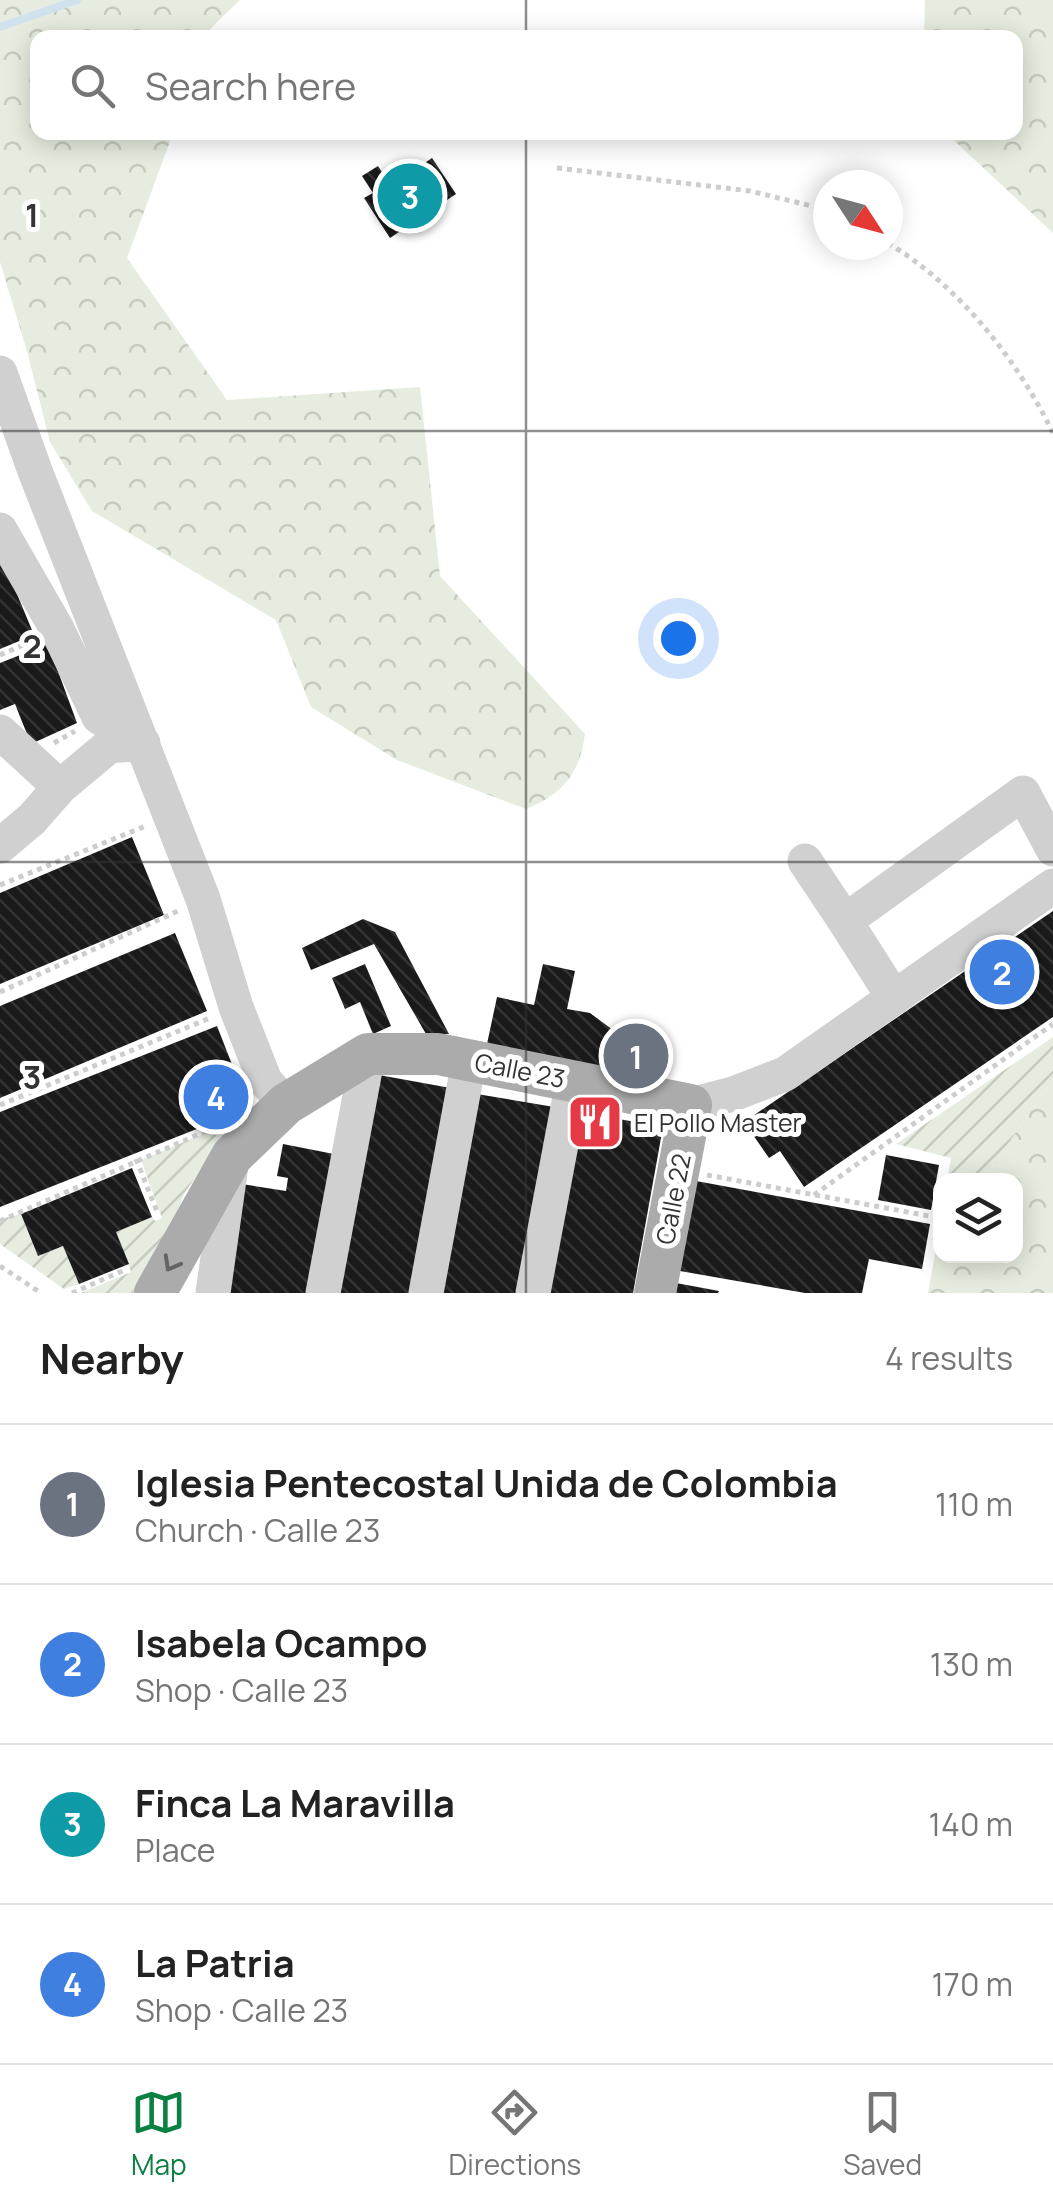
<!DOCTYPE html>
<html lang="en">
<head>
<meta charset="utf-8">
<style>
	:root { --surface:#fff; --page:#f2f2f2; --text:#222; --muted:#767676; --line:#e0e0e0; --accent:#0b8043 }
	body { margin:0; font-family:Manrope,sans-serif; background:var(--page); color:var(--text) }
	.controls { position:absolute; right:30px; bottom:30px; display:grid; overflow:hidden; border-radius:20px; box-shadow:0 5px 25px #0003 }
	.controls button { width:90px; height:90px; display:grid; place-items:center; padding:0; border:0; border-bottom:2px solid var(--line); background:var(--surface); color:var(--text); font:50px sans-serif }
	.compass { position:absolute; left:813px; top:170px; width:90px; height:90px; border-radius:50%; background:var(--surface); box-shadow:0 5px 25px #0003; rotate:126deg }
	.you { position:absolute; left:678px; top:638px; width:35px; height:35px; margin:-25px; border:8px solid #fff; border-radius:50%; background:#1a73e8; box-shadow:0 0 0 15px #1a73e833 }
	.badge { display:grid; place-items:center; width:65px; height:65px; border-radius:50%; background:var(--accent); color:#fff; font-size:32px; font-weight:700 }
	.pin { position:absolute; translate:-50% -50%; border:5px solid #fff; box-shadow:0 2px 10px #0006 }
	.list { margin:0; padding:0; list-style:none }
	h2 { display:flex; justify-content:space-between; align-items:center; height:130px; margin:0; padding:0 40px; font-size:42px }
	h2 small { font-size:32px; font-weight:400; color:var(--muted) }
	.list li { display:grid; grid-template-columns:65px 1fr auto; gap:30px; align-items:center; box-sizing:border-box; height:160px; padding:0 40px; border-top:2px solid var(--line) }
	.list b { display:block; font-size:38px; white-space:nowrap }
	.list p { margin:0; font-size:32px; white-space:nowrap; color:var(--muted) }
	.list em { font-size:32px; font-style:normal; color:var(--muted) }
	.icon { flex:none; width:55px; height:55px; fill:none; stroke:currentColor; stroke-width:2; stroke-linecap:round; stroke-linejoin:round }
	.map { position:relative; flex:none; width:1053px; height:1293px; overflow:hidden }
	.search { position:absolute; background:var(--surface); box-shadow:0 5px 25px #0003; left:30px; right:30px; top:30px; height:110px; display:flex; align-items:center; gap:25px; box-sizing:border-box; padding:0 35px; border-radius:20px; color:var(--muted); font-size:38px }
	.sheet { height:770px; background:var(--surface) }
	nav { display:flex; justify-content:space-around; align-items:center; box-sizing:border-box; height:140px; border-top:2px solid var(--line); background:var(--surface); font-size:28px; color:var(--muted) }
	nav a { display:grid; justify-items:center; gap:5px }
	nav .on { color:var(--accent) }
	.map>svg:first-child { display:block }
</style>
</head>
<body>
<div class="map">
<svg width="1053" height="1293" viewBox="0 0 1053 1293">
	<defs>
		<pattern id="forest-crowns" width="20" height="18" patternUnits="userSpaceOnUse" patternTransform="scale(2.5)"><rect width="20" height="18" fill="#e6ecdf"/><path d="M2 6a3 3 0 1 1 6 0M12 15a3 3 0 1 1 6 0" fill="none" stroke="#c6cbc0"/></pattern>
		<pattern id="garden-furrows" width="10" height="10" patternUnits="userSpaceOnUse" patternTransform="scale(2.5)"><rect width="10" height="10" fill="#e6ecdf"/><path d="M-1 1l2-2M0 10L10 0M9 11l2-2" fill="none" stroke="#c6cbc0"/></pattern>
		<pattern id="building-back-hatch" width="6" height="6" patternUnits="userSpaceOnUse" patternTransform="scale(2.5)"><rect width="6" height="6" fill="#1a1a1a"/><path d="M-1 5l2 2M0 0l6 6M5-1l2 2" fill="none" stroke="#333"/></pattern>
	</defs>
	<rect width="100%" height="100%" fill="#fff"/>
	<path fill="url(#forest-crowns)" d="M0 0H240L211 28 208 37 38 38V132L173 133 127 258 227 400 420 387 440 576 585 734C580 773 563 794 526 809L397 760 311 707 276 620 92 511 50 442 27 351 0 262Z
		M925 0H1053V233L946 133 1016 132V38L924 37Z
		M1053 1079V1293H928L940 1226V1256H1016V1180H983Z"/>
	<path fill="url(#garden-furrows)" d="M1053 1037V1079L983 1180H947L951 1158 896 1144Z
		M246 1116 216 1147 184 1194 166 1244 133 1293H81L131 1272 116 1232 152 1217 155 1221 162 1218 141 1160Z
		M21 1214 38 1255 63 1246 79 1284 64 1289 0 1244V1219Z"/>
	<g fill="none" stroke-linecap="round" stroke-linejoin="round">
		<path stroke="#cfe2ee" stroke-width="8" d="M0 27 77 0"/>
	</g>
	<path fill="url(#building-back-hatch)" d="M432 158 456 194 390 238 364 198 373 193 362 176 378 166 391 186Z
		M0 553 34 635 0 649Z
		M48 644 77 723 31 744 15 704 0 710V663Z
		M132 837 164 915 0 984V893Z
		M1053 911V1017L804 1187 780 1151 769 1158 744 1122Z
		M363 919 395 932 449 1034H426L374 944 311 970 302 948Z
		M175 933 207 1011 0 1098V1006Z
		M365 964 391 1026 373 1034 360 1002 345 1009 332 978Z
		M543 964 575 971 567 1009 590 1013 617 1033 664 1043 655 1079 487 1044 497 997 534 1005Z
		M217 1026 233 1067 221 1072 237 1113 0 1207V1112Z
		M368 1073 456 1089 419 1293H328Z
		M471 1093 560 1108 526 1293H435Z
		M575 1111 663 1127 633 1293H542Z
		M283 1144 339 1155 314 1293H223L242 1184 286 1191 288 1178 277 1176Z
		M886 1155 939 1165 931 1210 878 1200Z
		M132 1168 152 1217 116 1232 129 1264 79 1284 63 1246 38 1256 21 1214Z
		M696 1181 930 1224 922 1269 869 1259 862 1293H805L680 1271Z
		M676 1283 719 1291 718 1293H674Z"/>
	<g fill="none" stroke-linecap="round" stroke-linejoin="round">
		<path stroke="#cdcdcd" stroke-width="5" stroke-dasharray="5 5" stroke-linecap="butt" d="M557 168 750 191 828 210
			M888 243C959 286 1017 359 1053 433
			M0 655 32 641
			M54 743 75 731
			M0 885 146 826
			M0 992 178 911
			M0 1105 210 1018
			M136 1159 158 1214
			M707 1175 940 1218
			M814 1195 1053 1024
			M0 1221 213 1128
			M0 1266 41 1293
			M72 1293 127 1269"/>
		<path stroke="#d0d0d0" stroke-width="35" d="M0 373 35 471 203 899 236 1007 265 1081 286 1104
			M0 530 57 629 99 717 143 743
			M0 732 60 787
			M0 846 32 819 60 787 109 746 143 743
			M805 861 845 921
			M894 998 845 921 1023 793 1053 849
			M691 1105 733 1094 785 1074 1053 886
			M213 1293 231 1165
			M323 1293 368 1054
			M426 1293 469 1061
			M533 1293 573 1081"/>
		<path stroke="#ababab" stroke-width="42" d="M155 1293 232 1156 286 1104 368 1054H438L691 1105 655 1293"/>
	</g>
	<defs><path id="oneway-chevron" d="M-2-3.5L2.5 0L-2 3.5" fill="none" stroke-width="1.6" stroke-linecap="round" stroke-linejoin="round" transform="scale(2.5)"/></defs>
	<use stroke="#636363" href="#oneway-chevron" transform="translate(171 1264) rotate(119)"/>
	<path fill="none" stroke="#333" stroke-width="2.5" stroke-opacity="0.55" d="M526 0V38M526 132V1293M0 431H1053M0 862H1053"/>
	<defs>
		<g id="restaurant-square" transform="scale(2.875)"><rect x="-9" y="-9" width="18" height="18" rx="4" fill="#e63946" stroke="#fff"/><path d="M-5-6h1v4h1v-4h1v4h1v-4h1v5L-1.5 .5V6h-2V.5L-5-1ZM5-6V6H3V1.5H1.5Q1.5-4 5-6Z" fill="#fff"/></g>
	</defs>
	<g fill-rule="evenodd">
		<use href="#restaurant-square" x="595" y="1122"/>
	</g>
	<g text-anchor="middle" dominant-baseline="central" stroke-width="10" stroke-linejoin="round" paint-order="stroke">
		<g font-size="25" fill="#333" stroke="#fff">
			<text transform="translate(520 1070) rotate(11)">Calle 23</text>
			<text transform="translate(673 1199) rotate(-79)">Calle 22</text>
		</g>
		<g font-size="25" fill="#333" stroke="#fff" text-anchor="start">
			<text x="634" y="1122">El Pollo Master</text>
		</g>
	</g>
	<g font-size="32" text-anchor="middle" font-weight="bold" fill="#333" stroke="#fff" stroke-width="10" stroke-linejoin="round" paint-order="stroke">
		<text x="32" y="227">1</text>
		<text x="32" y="658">2</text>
		<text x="32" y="1089">3</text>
	</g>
</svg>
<div class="controls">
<button><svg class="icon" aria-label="layers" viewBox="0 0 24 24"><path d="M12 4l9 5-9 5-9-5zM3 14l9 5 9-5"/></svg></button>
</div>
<svg class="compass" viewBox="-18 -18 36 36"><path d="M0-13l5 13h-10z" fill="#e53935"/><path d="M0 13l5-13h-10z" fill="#767676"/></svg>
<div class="you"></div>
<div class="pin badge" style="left:636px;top:1056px;background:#6b7280">1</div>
<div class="pin badge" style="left:1002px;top:972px;background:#3f7fe0">2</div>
<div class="pin badge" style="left:410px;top:196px;background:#0f9aa8">3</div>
<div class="pin badge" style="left:216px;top:1097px;background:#3f7fe0">4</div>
<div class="search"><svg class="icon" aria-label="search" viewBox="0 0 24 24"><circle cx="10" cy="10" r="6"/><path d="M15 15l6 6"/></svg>Search here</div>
</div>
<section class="sheet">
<h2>Nearby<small>4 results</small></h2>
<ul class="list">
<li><span class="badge" style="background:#6b7280">1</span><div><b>Iglesia Pentecostal Unida de Colombia</b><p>Church · Calle 23</p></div><em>110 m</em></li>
<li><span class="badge" style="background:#3f7fe0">2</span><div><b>Isabela Ocampo</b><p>Shop · Calle 23</p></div><em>130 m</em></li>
<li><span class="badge" style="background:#0f9aa8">3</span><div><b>Finca La Maravilla</b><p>Place</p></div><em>140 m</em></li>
<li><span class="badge" style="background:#3f7fe0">4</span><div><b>La Patria</b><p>Shop · Calle 23</p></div><em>170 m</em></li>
</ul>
</section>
<nav>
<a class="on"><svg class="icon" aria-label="map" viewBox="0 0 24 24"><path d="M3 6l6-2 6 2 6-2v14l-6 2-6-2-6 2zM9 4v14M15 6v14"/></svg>Map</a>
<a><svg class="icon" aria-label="directions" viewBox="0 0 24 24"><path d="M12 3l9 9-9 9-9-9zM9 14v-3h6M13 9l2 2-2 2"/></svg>Directions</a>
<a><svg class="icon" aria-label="saved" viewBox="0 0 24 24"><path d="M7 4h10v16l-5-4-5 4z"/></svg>Saved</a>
</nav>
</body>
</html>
